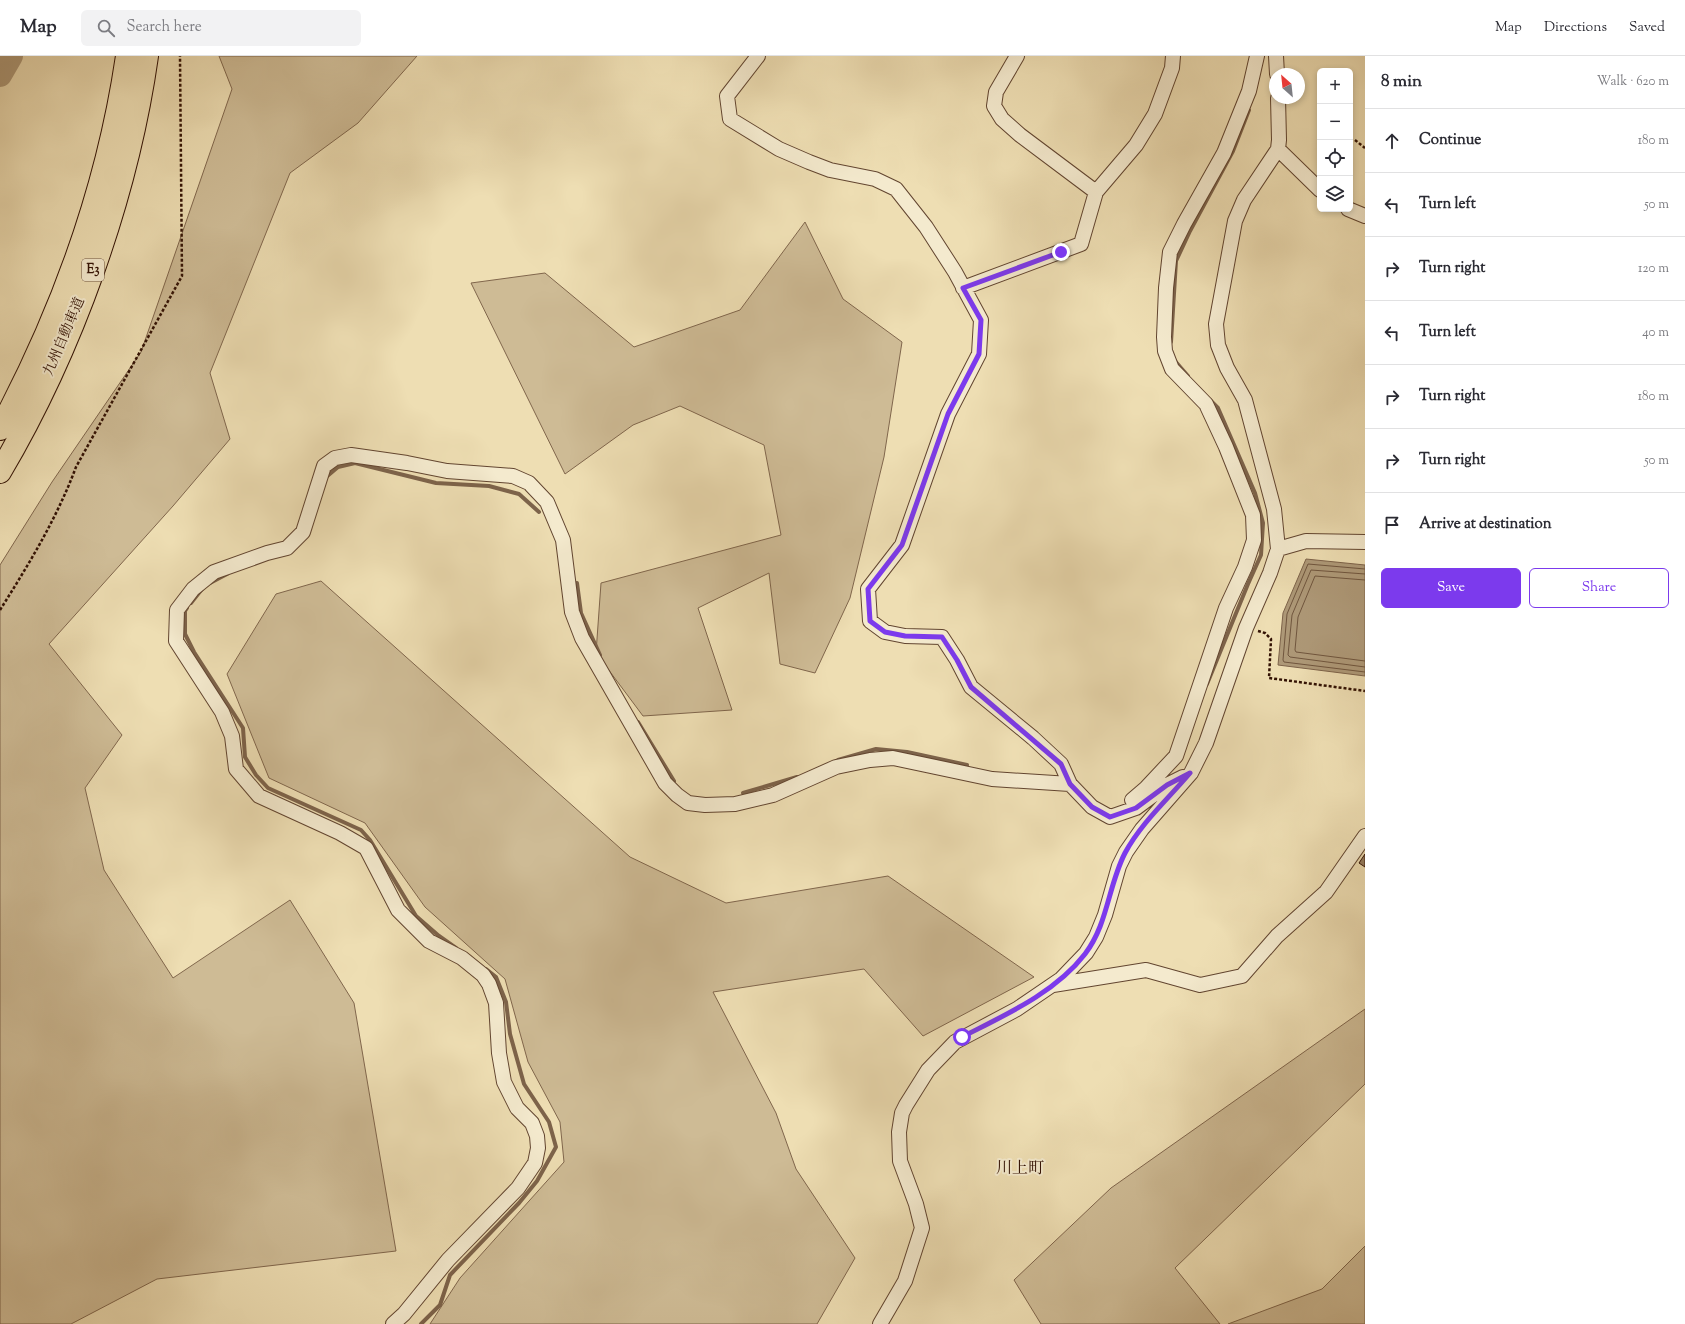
<!DOCTYPE html>
<html lang="en">
<head>
<meta charset="utf-8">
<style>
	:root { --surface:#fff; --page:#f2f2f3; --text:#2b2b33; --muted:#7c7c81; --line:#e1e1e2; --accent:#7c3aed }
	body { margin:0; font-family:"Sorts Mill Goudy","Noto Serif JP",serif; background:var(--page); color:var(--text) }
	.controls { position:absolute; right:12px; top:12px; display:grid; overflow:hidden; border-radius:6px; box-shadow:0 2px 6px #0003 }
	.controls button { width:36px; height:36px; display:grid; place-items:center; padding:0; border:0; border-bottom:1px solid var(--line); background:var(--surface); color:var(--text); font:20px sans-serif }
	.compass { position:absolute; left:1269px; top:12px; width:36px; height:36px; border-radius:50%; background:var(--surface); box-shadow:0 2px 6px #0003; rotate:333deg }
	.stop { position:absolute; width:12px; height:12px; margin:-9px; border:3px solid #7c3aed; border-radius:50%; background:#fff }
	.stop.end { background:#7c3aed; border-color:#fff; box-shadow:0 1px 4px #0008 }
	.list { margin:0; padding:0; list-style:none }
	h2 { display:flex; justify-content:space-between; align-items:center; height:52px; margin:0; padding:0 16px; font-size:17px }
	h2 small { font-size:13px; font-weight:400; color:var(--muted) }
	.list li { display:grid; grid-template-columns:26px 1fr auto; gap:12px; align-items:center; box-sizing:border-box; height:64px; padding:0 16px; border-top:1px solid var(--line) }
	.list b { display:block; font-size:15px; white-space:nowrap }
	.list em { font-size:13px; font-style:normal; color:var(--muted) }
	.actions { display:flex; gap:8px; padding:12px 16px }
	.actions a { flex:1; padding:9px 0; border:1px solid var(--accent); border-radius:6px; text-align:center; font-size:14px; color:var(--accent) }
	.actions .main { background:var(--accent); color:#fff }
	.icon { flex:none; width:22px; height:22px; fill:none; stroke:currentColor; stroke-width:2; stroke-linecap:round; stroke-linejoin:round }
	.map { position:relative; flex:none; width:1365px; height:1268px; overflow:hidden }
	header { display:flex; align-items:center; gap:24px; box-sizing:border-box; height:56px; padding:0 20px; background:var(--surface); border-bottom:1px solid var(--line) }
	header strong { font-size:19px }
	nav { display:flex; gap:22px; margin-inline-start:auto; font-size:14px }
	.search { width:280px; height:36px; background:var(--page); display:flex; align-items:center; gap:10px; box-sizing:border-box; padding:0 14px; border-radius:6px; color:var(--muted); font-size:15px }
	main { display:flex }
	aside { flex:1; background:var(--surface) }
	.map>svg:first-child { display:block }
</style>
</head>
<body>
<header>
<strong>Map</strong>
<div class="search"><svg class="icon" aria-label="search" viewBox="0 0 24 24"><circle cx="10" cy="10" r="6"/><path d="M15 15l6 6"/></svg>Search here</div>
<nav><a>Map</a><a>Directions</a><a>Saved</a></nav>
</header>
<main>
<div class="map">
<svg width="1365" height="1268" viewBox="0 0 1365 1268">
	<rect width="100%" height="100%" fill="#eedeb3"/>
	<filter id="stains"><feTurbulence type="fractalNoise" baseFrequency=".005" numOctaves="4"/><feColorMatrix values="0 0 0 0 .2 0 0 0 0 .09 0 0 0 0 .02 0 0 0 .5 -.17"/></filter>
	<radialGradient id="worn" r=".72"><stop offset=".6" stop-color="#630" stop-opacity="0"/><stop offset="1" stop-color="#630" stop-opacity=".3"/></radialGradient>
	<path fill="#cebb95" stroke="#80664c" d="M219 0H417L358 67 290 117 210 317 230 383 173 450 49 588 122 679 85 732 104 814 173 922 290 844 354 947 396 1195 157 1223 71 1268H0V509L52 426 141 296 232 33Z
		M805 166 843 243 902 286 884 401 850 542 815 617 780 608 769 517 698 552 732 654 643 660 596 597 601 527 781 479 764 389 680 350 633 369 565 418 471 227 545 217 634 291 740 254Z
		M321 525 630 801 726 847 888 820 1034 921 923 980 864 913 713 936 776 1057 796 1113 855 1202 817 1268H430L460 1222 564 1106 560 1066 528 1006 505 923 425 851 365 767 269 722 227 618 276 538Z
		M1365 953V1028L1175 1212 1220 1268H1041L1014 1224 1111 1132Z
		M1365 1190V1268H1228L1322 1233Z"/>
	<path fill="#ae9978" stroke="#7d634a" d="M1306 503 1365 509V620L1278 609 1283 557Z"/>
	<g fill="none" stroke-linecap="round" stroke-linejoin="round">
		<path stroke="#70563e" stroke-width="1" d="M1365 513 1308 508 1287 558 1283 604 1284 606 1365 616
			M1365 518 1311 514 1292 559 1288 599 1290 601 1365 611
			M1365 524 1315 520 1298 561 1295 594 1296 596 1365 605"/>
		<path stroke="#7d634a" stroke-width="4" d="M1171 286 1176 205 1190 175 1233 95 1249 54
			M1175 305 1188 320
			M325 422 338 411 355 407 436 427 489 430 519 438 539 456
			M210 527 227 518
			M577 527 581 557 600 599
			M191 547 202 533
			M187 552 185 555V578L194 596 243 672 245 701 256 719 268 732 361 774 370 784 416 860 439 880 456 892
			M1207 628 1248 528 1261 499 1263 467 1255 437 1218 352 1210 344
			M638 666 674 725
			M838 704 876 693 907 696 967 709
			M743 737 797 721
			M421 1268 440 1249 450 1219 519 1147 537 1125 556 1091 549 1066 524 1028 510 978 506 946 496 921 486 913"/>
		<path stroke="#ae9978" stroke-width="24" d="M0 19 11 0"/>
	</g>
	<path fill="#947c5f" stroke="#331204" d="M1365 798V811L1359 807Z"/>
	<g fill="none" stroke-linecap="round" stroke-linejoin="round">
		<g stroke="#624530" stroke-width="16">
			<path id="street" d="M758 0 727 40 730 63 779 93 809 106 830 114 875 123 896 133 926 171 955 216 981 264 979 298 948 358 902 489 868 533 870 565 885 576 905 580 942 581 957 604 971 631 1033 682 1061 708 1070 728 1092 751 1110 761 1136 752 1167 729 1183 721
				M1017 0 996 36 994 50 1002 63 1020 79 1096 136
				M1276 0 1277 18
				M1278 93 1320 134
				M1348 153 1365 160
				M963 232 1081 188 1096 136 1136 89 1155 58 1172 12 1173 0
				M1278 493 1306 485 1365 486
				M1132 744 1146 732 1176 700 1226 552 1245 511 1254 484 1253 459 1226 391 1206 348 1172 313 1165 295 1164 281 1166 232 1170 196 1184 168 1224 97 1249 35 1257 0
				M1053 929 1146 914 1200 929 1242 920 1277 880 1326 836 1365 780
				M393 1268 404 1258 448 1204 518 1132 535 1107 538 1092 537 1080 532 1067 517 1052 504 1026 499 997 496 947 489 928 483 919 462 902 429 885 398 854 366 792 340 777 259 740 236 713 232 680 222 656 176 585 177 554 193 533 214 516 267 497 287 492 303 476 324 410 335 402 351 399 407 407 447 415 513 420 529 427 547 446 563 484 572 556 582 582 665 727 677 739 688 747 705 749 735 748 773 739 836 711 870 704 893 702 992 723 1070 728
				M880 1268 905 1225 922 1172 916 1148 900 1105 899 1076 902 1057 906 1049 928 1014 955 986 1017 953 1061 923 1086 897 1096 881 1105 859 1119 810 1126 796 1142 773 1191 717 1206 687 1246 572 1270 517 1278 493 1274 453 1245 344 1227 312 1218 289 1216 268 1235 165 1244 144 1278 93 1279 84 1278 42"/>
		</g>
		<g stroke="#331204" stroke-width="24">
			<path id="highway" d="M0 373C62 257 108 130 127 0
				M0 416C72 294 127 141 147 0"/>
		</g>
		<path stroke="#331204" stroke-width="2.5" stroke-dasharray="3 2" stroke-linecap="butt" d="M1355 84 1365 92
			M0 554C29 508 57 462 76 411L182 220 180 0
			M1258 575 1265 577 1271 583 1269 622 1365 635"/>
		<use href="#street" stroke="#f4eace" stroke-width="14"/>
		<use href="#highway" stroke="#eedeb3" stroke-width="22"/>
	</g>
	<g fill="none" stroke-linecap="round" stroke-linejoin="round">
		<path stroke="#7c3aed" stroke-width="5" d="M962 981C1005 959 1055 937 1085 898 1108 868 1108 830 1125 797 1141 767 1169 742 1190 717L1167 729 1136 752 1110 761 1092 751 1070 728 1061 708 971 631 957 604 942 581 905 580 885 576 870 565 868 533 902 489 948 358 979 298 981 264 963 232 1061 196"/>
	</g>
	<g text-anchor="middle" dominant-baseline="central" stroke-width="4" stroke-linejoin="round" paint-order="stroke">
		<rect fill="#f4eace" stroke="#6d5341" stroke-width="1" x="82" y="203" width="22" height="22" rx="3"/>
		<g font-size="13" font-weight="bold" fill="#331204">
			<text x="93" y="214">E3</text>
		</g>
		<g font-size="14" fill="#331204" stroke="#f4eace">
			<text transform="translate(65 281) rotate(-67)">九州自動車道</text>
		</g>
		<g font-size="16" fill="#331204" stroke="#f4eace">
			<text x="1020" y="1113">川上町</text>
		</g>
	</g>
	<rect width="100%" height="100%" filter="url(#stains)"/>
	<rect width="100%" height="100%" fill="url(#worn)"/>
</svg>
<div class="controls">
<button>+</button>
<button>−</button>
<button><svg class="icon" aria-label="locate" viewBox="0 0 24 24"><circle cx="12" cy="12" r="6"/><path d="M12 2v4M12 18v4M2 12h4M18 12h4"/></svg></button>
<button><svg class="icon" aria-label="layers" viewBox="0 0 24 24"><path d="M12 4l9 5-9 5-9-5zM3 14l9 5 9-5"/></svg></button>
</div>
<svg class="compass" viewBox="-18 -18 36 36"><path d="M0-13l5 13h-10z" fill="#e53935"/><path d="M0 13l5-13h-10z" fill="#7c7c81"/></svg>
<div class="stop" style="left:962px;top:981px"></div>
<div class="stop end" style="left:1061px;top:196px"></div>
</div>
<aside>
<h2>8 min<small>Walk · 620 m</small></h2>
<ul class="list">
<li><svg class="icon" aria-label="ahead" viewBox="0 0 24 24"><path d="M12 20V5M6 11l6-6 6 6"/></svg><div><b>Continue</b></div><em>180 m</em></li>
<li><svg class="icon" aria-label="left" viewBox="0 0 24 24"><path d="M17 20v-9H6M10 6l-5 5 5 5"/></svg><div><b>Turn left</b></div><em>50 m</em></li>
<li><svg class="icon" aria-label="right" viewBox="0 0 24 24"><path d="M7 20v-9h11M14 6l5 5-5 5"/></svg><div><b>Turn right</b></div><em>120 m</em></li>
<li><svg class="icon" aria-label="left" viewBox="0 0 24 24"><path d="M17 20v-9H6M10 6l-5 5 5 5"/></svg><div><b>Turn left</b></div><em>40 m</em></li>
<li><svg class="icon" aria-label="right" viewBox="0 0 24 24"><path d="M7 20v-9h11M14 6l5 5-5 5"/></svg><div><b>Turn right</b></div><em>180 m</em></li>
<li><svg class="icon" aria-label="right" viewBox="0 0 24 24"><path d="M7 20v-9h11M14 6l5 5-5 5"/></svg><div><b>Turn right</b></div><em>50 m</em></li>
<li><svg class="icon" aria-label="arrive" viewBox="0 0 24 24"><path d="M6 21V4h12l-3 4 3 4H6"/></svg><div><b>Arrive at destination</b></div></li>
</ul>
<div class="actions"><a class="main">Save</a><a>Share</a></div>
</aside>
</main>
</body>
</html>
